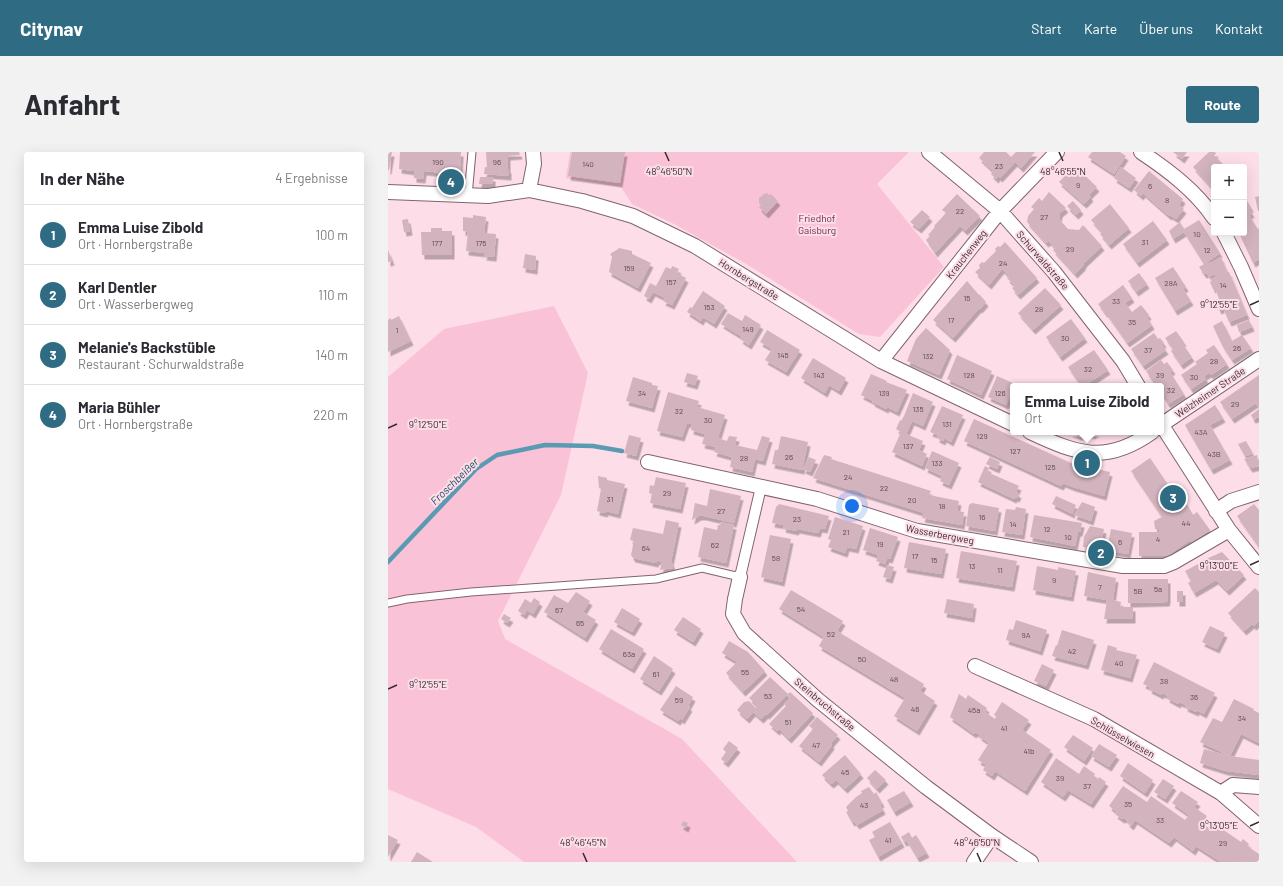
<!DOCTYPE html>
<html lang="de">
<head>
<meta charset="utf-8">
<style>
	:root { --surface:#fff; --page:#f2f2f3; --text:#2b2b33; --muted:#7c7c81; --line:#e1e1e2; --accent:#2f6c83 }
	body { margin:0; font-family:Barlow,sans-serif; background:var(--page); color:var(--text) }
	.controls { position:absolute; right:12px; top:12px; display:grid; overflow:hidden; border-radius:4px; box-shadow:0 4px 16px #0002 }
	.controls button { width:36px; height:36px; display:grid; place-items:center; padding:0; border:0; border-bottom:1px solid var(--line); background:var(--surface); color:var(--text); font:20px sans-serif }
	.you { position:absolute; left:464px; top:354px; width:14px; height:14px; margin:-10px; border:3px solid #fff; border-radius:50%; background:#1a73e8; box-shadow:0 0 0 6px #1a73e833 }
	.badge { display:grid; place-items:center; width:26px; height:26px; border-radius:50%; background:var(--accent); color:#fff; font-size:13px; font-weight:700 }
	.pin { position:absolute; translate:-50% -50%; border:2px solid #fff; box-shadow:0 1px 4px #0006 }
	.popup { position:absolute; left:622px; top:231px; width:154px; height:52px; box-sizing:border-box; display:grid; place-content:center; border-radius:4px; background:var(--surface); filter:drop-shadow(0 1px 3px #0005); font-size:13px; white-space:nowrap; color:var(--muted) }
	.popup b { font-size:15px; color:var(--text) }
	.popup::after { content:''; position:absolute; left:50%; top:100%; margin-left:-8px; border:8px solid transparent; border-top-color:var(--surface) }
	.list { margin:0; padding:0; list-style:none }
	h2 { display:flex; justify-content:space-between; align-items:center; height:52px; margin:0; padding:0 16px; font-size:17px }
	h2 small { font-size:13px; font-weight:400; color:var(--muted) }
	.list li { display:grid; grid-template-columns:26px 1fr auto; gap:12px; align-items:center; box-sizing:border-box; height:60px; padding:0 16px; border-top:1px solid var(--line) }
	.list b { display:block; font-size:15px; white-space:nowrap }
	.list p { margin:0; font-size:13px; white-space:nowrap; color:var(--muted) }
	.list em { font-size:13px; font-style:normal; color:var(--muted) }
	.map { position:relative; flex:none; width:871px; height:710px; overflow:hidden; border-radius:4px }
	header { display:flex; align-items:center; gap:24px; box-sizing:border-box; height:56px; padding:0 20px; background:var(--accent); color:#fff }
	header strong { font-size:19px }
	nav { display:flex; gap:22px; margin-inline-start:auto; font-size:14px }
	.intro { display:flex; align-items:center; justify-content:space-between; box-sizing:border-box; height:96px; padding:0 24px }
	h1 { margin:0; font-size:28px }
	.button { padding:10px 18px; border-radius:4px; background:var(--accent); color:#fff; font-size:14px; font-weight:700 }
	main { display:flex; gap:24px; padding:0 24px }
	aside { flex:1; background:var(--surface); border-radius:4px; box-shadow:0 4px 16px #0002 }
	.map>svg:first-child { display:block }
</style>
</head>
<body>
<header>
<strong>Citynav</strong>
<nav><a>Start</a><a>Karte</a><a>Über uns</a><a>Kontakt</a></nav>
</header>
<div class="intro"><h1>Anfahrt</h1><a class="button">Route</a></div>
<main>
<aside>
<h2>In der Nähe<small>4 Ergebnisse</small></h2>
<ul class="list">
<li><span class="badge">1</span><div><b>Emma Luise Zibold</b><p>Ort · Hornbergstraße</p></div><em>100 m</em></li>
<li><span class="badge">2</span><div><b>Karl Dentler</b><p>Ort · Wasserbergweg</p></div><em>110 m</em></li>
<li><span class="badge">3</span><div><b>Melanie's Backstüble</b><p>Restaurant · Schurwaldstraße</p></div><em>140 m</em></li>
<li><span class="badge">4</span><div><b>Maria Bühler</b><p>Ort · Hornbergstraße</p></div><em>220 m</em></li>
</ul>
</aside>
<div class="map">
<svg width="871" height="710" viewBox="0 0 871 710">
	<defs>
		<filter id="shadow"><feDropShadow dx="2.5" dy="4.5" stdDeviation="0" flood-color="#0004"/></filter>
	</defs>
	<rect width="100%" height="100%" fill="#fddde8"/>
	<path fill="#fac2d6" d="M182 0H521L489 32 556 115 492 185 471 182 360 113 286 72 244 52 233 35 178 26Z
		M166 154 200 221 173 343 110 469 117 487 294 587 409 710H136L88 675 0 637V225L56 177Z"/>
	<g fill="none" stroke-linecap="round" stroke-linejoin="round">
		<path stroke="#5a9ab2" stroke-width="4.5" d="M0 410 88 317 109 303 157 293 205 294 234 299"/>
	</g>
	<path fill="#d2b3be" filter="url(#shadow)" d="M0 0H4L1 18H0Z
		M12 0H73L72 21 64 20V22L36 19 35 27 26 26V19L11 17Z
		M98 0H131L132 3 120 4V17H121V24L96 22 97 15H99Z
		M184 0H237L232 31 180 24Z
		M596 0H618L623 5 628 0H647L633 16 627 10 612 26 610 24 608 27 603 22 605 19 591 6Z
		M704 0H732L738 4 726 22 700 5Z
		M785 0H799L794 7Z
		M821 0H827L828 2 826 3 838 15H826V38L805 15Z
		M687 14 709 35 701 43 703 45 696 52 671 30Z
		M733 15 748 26 741 36 726 26Z
		M761 19 795 47 791 53 796 57 788 67 782 63 781 64 755 41 753 44 746 38Z
		M92 25H105V32H91Z
		M661 40 678 56 672 61 671 67 680 77 691 78 695 73 714 94 696 111 695 114 687 122 665 98 667 96 661 89 658 91 639 70 640 64 646 57 643 55 651 46 654 49Z
		M379 41 381 43 383 42 390 49 378 62 371 55 373 53 371 51V46L376 42Z
		M569 42 592 64 577 79 572 74 547 101 538 88 542 84 540 83 547 75 546 74 558 61 554 58Z
		M871 44V59H870L867 45Z
		M858 47 863 56 861 57 864 61 861 63 869 76H870L871 78V107L865 111 851 81H856V48Z
		M685 49 693 58 688 63 679 54Z
		M722 52 741 76 721 93 712 82 714 80 703 68Z
		M534 58 542 65 531 77 522 70Z
		M85 63 98 65 96 81 108 82 106 105 96 104 97 101 78 99 80 80 75 79V65L85 66Z
		M20 67 22 79 16 80 14 68Z
		M811 68 832 101 818 111 819 112 823 110V111L833 105 839 120H841L859 163 841 170 835 156 831 158 827 148 831 147 827 136 825 137 822 130 824 129 823 127 828 125 827 122 821 125 819 121 816 122 811 115 816 112 796 80 785 87 781 79 792 70 796 77Z
		M765 69 779 88 749 111 735 92Z
		M43 76H54V79H64V103H34L33 80H43Z
		M617 90 649 126 630 143 624 136 627 134 619 126 621 124 614 117 601 133 587 120 592 116 591 113 594 110 596 111 608 99 607 97 610 94 612 95Z
		M231 96 244 99V102L263 111 250 136 221 120 224 105 222 102 230 97Z
		M0 98 4 109 0 110Z
		M137 102 148 104 147 118 135 116Z
		M284 114 291 117 289 121 298 126 284 153 275 149 277 146 265 140 261 147 256 144 262 131 268 134 278 115 283 117Z
		M785 115 798 135 795 137 803 149 787 159 767 126Z
		M751 121 759 132 748 140 740 129Z
		M579 129 591 143V142L598 150 592 157 591 156 565 186 545 168Z
		M735 133 744 146 737 151 744 160 753 153 761 163 759 165 764 173 739 191 718 161H717L710 152Z
		M657 136 673 153 645 178 630 161Z
		M315 139 337 154 326 172 315 165 313 169 299 160 302 155 304 156Z
		M340 161 354 169 357 163 373 173 361 193 352 187 354 185 333 172Z
		M11 164 23 189 0 200V168L3 166V168Z
		M683 167 697 186 672 205 658 185Z
		M861 168 864 175 851 180 849 173Z
		M834 169 844 189 854 183 863 196 844 208 835 195 825 174Z
		M538 176 562 198 551 223 519 209 528 187Z
		M379 178 412 198 398 220 377 208 384 197 372 190Z
		M788 179 796 190 794 191 804 205 793 213 783 199 785 197 777 186Z
		M766 181 770 187 772 186 776 191 774 193 778 198 755 214 743 197Z
		M826 193 839 212 823 223 821 221 816 224 818 227 803 237 793 223 809 212 807 210 820 201 818 198Z
		M706 198 720 218 696 234H693L680 215Z
		M569 203 604 219 593 243 559 227Z
		M425 206 458 226 451 239 441 233 437 241 413 226Z
		M773 208 776 212 779 210 785 218 782 220 796 242 780 252 773 241V234H768L758 219Z
		M299 221 310 224 307 233 296 230Z
		M483 222 499 229 498 230 519 238 509 260 499 255 498 257 484 250 485 249 473 243Z
		M871 223V256L868 251 844 267 832 250Z
		M609 224 627 232 625 234V237L618 253 600 245Z
		M245 225 264 231V233L270 234 264 256 238 249Z
		M280 240 311 249 309 255 337 263 330 286 339 289 341 284 349 285 347 293 369 298 374 284 382 286 375 309 367 307 364 320 342 315 344 305 326 300 328 295 314 292 317 282 303 278 304 272 299 271 294 285 269 279Z
		M525 241 545 250 535 274 524 269 518 282 535 289 531 298 539 302 534 314 504 300 513 280 508 277 512 268 513 269 516 264Z
		M827 253 835 266 822 273 842 308 823 318 797 273Z
		M554 254 575 263 563 290 556 286 555 289 549 286 550 283 542 280Z
		M871 257V265L865 267 863 263Z
		M586 267 683 311 722 320 716 344 685 335 675 331 673 334 576 289Z
		M681 280H709L704 283 703 282 691 284Z
		M241 283 253 286 248 304 236 301Z
		M393 284 420 290 414 318 384 312 387 298H390Z
		M858 289 865 302 857 304 850 292Z
		M544 299 571 311 561 333 552 329 554 324 537 316Z
		M436 303 444 305 443 307 543 339 541 343 571 349 569 359 576 360 574 373 534 366 536 361 425 326Z
		M869 303 871 314 862 316 856 307Z
		M421 305 428 308 422 320 415 317Z
		M602 305 612 310 609 317 598 312Z
		M762 306 793 352 797 349 805 363 809 360 822 378 803 390 802 388 779 404H751V380H771V377H767L766 369 774 365 743 319Z
		M597 314 601 316 599 320 631 334 628 340 631 342 629 346 627 345 626 347 590 330Z
		M210 324 219 326V328L237 332 230 362 218 359 217 361 209 359 213 337 211 336Z
		M268 325 298 331 292 357 262 351 264 342 261 341 262 333 266 334Z
		M322 337 353 344 346 371 316 364H311L304 368 307 351 319 354Z
		M668 344 688 353 684 362 664 352Z
		M694 350 707 355 703 369 686 363Z
		M584 351 611 356 607 379 578 374 581 353Z
		M391 352 441 364 437 377 432 376 430 381 409 377 408 379 395 376 396 373 384 371 388 355Z
		M866 352 871 358V395L849 364Z
		M628 355 638 357 634 383 614 380 618 357 627 358Z
		M646 363 694 371 692 380H690L687 394 642 385Z
		M447 365 475 374 468 397 459 395 457 401 440 395 443 388 440 387Z
		M278 368 291 371 283 410 284 411 285 416 272 418 274 410 269 408 268 411 245 406 243 403 246 389 242 388 245 376 275 382Z
		M333 370 346 373 338 411 310 405 316 375 329 378 330 373H332Z
		M702 374 716 377 712 398 695 395 696 385Z
		M482 376 510 385 502 407 499 406 497 412 488 409 490 403 475 398Z
		M723 377 744 381 740 402 719 398Z
		M382 383 403 387 394 430 373 425Z
		M521 390 558 397 553 422 516 416Z
		M573 399 629 409 624 435 568 426Z
		M834 400 856 423 839 439 828 428 806 441 800 431 803 429 797 419 812 411 811 410Z
		M499 413 506 415 502 427 495 425Z
		M649 414 670 418V415L688 419 683 445 645 438Z
		M700 420 728 426 725 448 733 450 732 455H745V467H716L719 448 696 444Z
		M740 427H780V447L779 450 740 451Z
		M867 436 871 440V469L866 474 864 472 856 479 840 461Z
		M403 438 455 469 449 479 536 532 532 539 547 549 529 579 506 564 517 546 431 494 436 485 391 457Z
		M789 439H795V450H789Z
		M188 440 202 449 195 460 208 468 197 486 156 460 166 443 180 451Z
		M146 446 152 450 145 462 139 458 136 463 130 459 137 447 143 451Z
		M559 447 586 452 584 466 556 461Z
		M234 456 252 467 244 480 226 470Z
		M116 462 123 466 119 471 113 467Z
		M295 465 313 477 305 490 286 478Z
		M628 468 659 478 652 499 618 488 621 477 625 478Z
		M822 474 837 481 829 497 814 490Z
		M223 477 256 497 244 517 211 497Z
		M674 478 706 488 698 513 664 504 668 493 669 494Z
		M341 489 360 500 377 519 355 540 338 521 349 510 334 501Z
		M720 493 729 496 728 498 749 503 742 526 713 518Z
		M266 504 285 517 271 539 252 527Z
		M766 510 827 541 816 562 809 558 808 560 797 555 798 553 791 550 790 552 779 546 780 544 774 541 773 543 761 537 762 535 755 532Z
		M654 512 666 518 658 534 646 529Z
		M382 525 400 542 402 540 425 561 401 587 391 577 389 579 381 572 398 554 396 552 402 546 399 543 379 563 378 562 373 567 365 560 359 567 349 558 356 550 361 549 368 556 370 554 361 546Z
		M288 534 305 545 300 554 302 555 294 568 292 566 290 569 272 558Z
		M571 542 578 547 580 543 599 556 597 560 607 567 608 564 606 563 614 550 641 568 634 578 663 598 637 639 607 619 604 624 595 618 598 613 590 608 601 591 591 584 592 583 587 580 586 582 562 565Z
		M846 547 866 557 865 558 871 561V591L853 582 842 604 871 608V623L838 619 812 611 816 597 842 604 812 590 825 566 834 570Z
		M429 565 450 583 443 591 444 593 431 610 411 594 425 577 421 574Z
		M685 583 705 596 696 609 676 595Z
		M341 589 350 596 338 611 333 607 338 600 335 597Z
		M711 592 729 603 721 615 703 604Z
		M457 603 473 622 457 637 448 628 443 632 434 623Z
		M668 606 691 622 696 614 707 622 706 624 710 627 711 625 718 630 703 652 680 638 675 645 653 630Z
		M740 611 765 628 757 641 732 624Z
		M487 618 498 628 489 637 479 626Z
		M775 627 786 634 777 647 766 640Z
		M735 634 759 650 763 644 797 668 801 663 784 651 793 639 810 650 806 655 819 664 814 671 821 676 824 670 853 690 855 687 861 692 859 694 871 702V709L833 710 808 694 805 699 786 685 781 691 747 668 743 674 739 670 740 669 736 666 734 667 727 662 729 660 721 654Z
		M481 635 486 642 488 640 494 651 492 652 495 658 469 673 466 669 464 670 458 660 460 659 458 655 468 645 474 641 473 639Z
		M516 639 523 650 506 660 499 648Z
		M295 669 300 671 298 676 293 673Z
		M502 670 514 691 490 705 481 688 487 685 484 680Z
		M521 680 524 686 528 683 539 701 529 706 519 689 516 690 513 685Z
		M0 683 10 688 0 705Z
		M29 700 45 710H23Z"/>
	<g fill="none" stroke-linecap="round" stroke-linejoin="round">
		<g stroke="#80646e" stroke-width="9">
			<path id="service" d="M80 44 84 0
				M0 451 19 447 83 440 268 427 314 416 352 425"/>
		</g>
		<g stroke="#80646e" stroke-width="12">
			<path id="pedestrian" d="M352 425 373 335"/>
		</g>
		<g stroke="#80646e" stroke-width="16">
			<path id="minor" d="M541 0 612 59 666 120 735 209 750 234
				M753 0C780 18 808 39 826 66
				M141 38 146 12 145 0
				M0 40 100 44 141 38 194 49 245 64 307 94 493 209 625 272
				M836 81 853 115 871 157
				M493 209 612 59 669 0
				M773 272 841 378 871 415
				M773 273 871 207
				M642 280C689 302 718 313 764 280
				M260 310 429 347 529 379 735 414H776L786 410 841 378
				M828 359 843 349 871 340
				M352 425 347 447 345 462 356 481 430 548 538 635 604 684 643 710
				M587 514 706 567 833 641 871 674
				M833 641 845 633 871 635
				M586 710 604 684"/>
		</g>
		<use href="#service" stroke="#fff" stroke-width="7"/>
		<use href="#pedestrian" stroke="#fff" stroke-width="10"/>
		<use href="#minor" stroke="#fff" stroke-width="14"/>
	</g>
	<path fill="none" stroke="#362a2e" stroke-width="1.5" d="M277 0 281 9M671 0 675 9M862 153 871 149M0 276 9 272M862 413 871 409M0 537 9 533M862 674 871 670M195 701 199 710M589 701 593 710"/>
	<g text-anchor="middle" dominant-baseline="central" stroke-width="4" stroke-linejoin="round" paint-order="stroke">
		<g font-size="8" fill="#5d4c52">
			<text x="50" y="10">190</text>
			<text x="109" y="10">96</text>
			<text x="200" y="12">140</text>
			<text x="611" y="14">23</text>
			<text x="690" y="33">9</text>
			<text x="762" y="34">6</text>
			<text x="779" y="48">8</text>
			<text x="572" y="59">22</text>
			<text x="656" y="65">27</text>
			<text x="809" y="82">10</text>
			<text x="757" y="90">31</text>
			<text x="49" y="91">177</text>
			<text x="93" y="91">175</text>
			<text x="682" y="97">29</text>
			<text x="819" y="98">12</text>
			<text x="615" y="111">24</text>
			<text x="241" y="116">159</text>
			<text x="283" y="130">157</text>
			<text x="783" y="131">28A</text>
			<text x="835" y="133">14</text>
			<text x="579" y="146">15</text>
			<text x="728" y="149">33</text>
			<text x="321" y="155">153</text>
			<text x="651" y="157">28</text>
			<text x="563" y="168">17</text>
			<text x="744" y="170">35</text>
			<text x="360" y="177">149</text>
			<text x="9" y="178">1</text>
			<text x="677" y="186">30</text>
			<text x="849" y="196">26</text>
			<text x="760" y="198">37</text>
			<text x="395" y="203">145</text>
			<text x="540" y="204">132</text>
			<text x="826" y="209">28</text>
			<text x="700" y="217">32</text>
			<text x="431" y="223">143</text>
			<text x="581" y="223">128</text>
			<text x="772" y="223">39</text>
			<text x="806" y="225">30</text>
			<text x="783" y="238">32</text>
			<text x="254" y="241">34</text>
			<text x="496" y="241">139</text>
			<text x="612" y="241">126</text>
			<text x="847" y="252">29</text>
			<text x="530" y="257">135</text>
			<text x="291" y="259">32</text>
			<text x="320" y="268">30</text>
			<text x="559" y="272">131</text>
			<text x="813" y="280">43A</text>
			<text x="594" y="284">129</text>
			<text x="520" y="294">137</text>
			<text x="627" y="299">127</text>
			<text x="826" y="302">43B</text>
			<text x="401" y="305">26</text>
			<text x="356" y="306">28</text>
			<text x="549" y="311">133</text>
			<text x="662" y="315">125</text>
			<text x="460" y="325">24</text>
			<text x="496" y="336">22</text>
			<text x="279" y="341">29</text>
			<text x="222" y="347">31</text>
			<text x="524" y="348">20</text>
			<text x="554" y="354">18</text>
			<text x="333" y="359">27</text>
			<text x="594" y="365">16</text>
			<text x="409" y="367">23</text>
			<text x="798" y="371">44</text>
			<text x="625" y="372">14</text>
			<text x="659" y="377">12</text>
			<text x="458" y="380">21</text>
			<text x="680" y="385">10</text>
			<text x="770" y="387">4</text>
			<text x="732" y="390">6</text>
			<text x="492" y="392">19</text>
			<text x="327" y="393">62</text>
			<text x="258" y="396">64</text>
			<text x="527" y="404">17</text>
			<text x="388" y="406">58</text>
			<text x="546" y="408">15</text>
			<text x="584" y="414">13</text>
			<text x="612" y="418">11</text>
			<text x="666" y="428">9</text>
			<text x="712" y="435">7</text>
			<text x="770" y="437">5a</text>
			<text x="750" y="439">5B</text>
			<text x="413" y="457">54</text>
			<text x="171" y="458">67</text>
			<text x="192" y="471">65</text>
			<text x="443" y="482">52</text>
			<text x="638" y="483">9A</text>
			<text x="684" y="499">42</text>
			<text x="241" y="502">63a</text>
			<text x="474" y="507">50</text>
			<text x="731" y="511">40</text>
			<text x="357" y="520">55</text>
			<text x="268" y="522">61</text>
			<text x="506" y="527">48</text>
			<text x="776" y="529">38</text>
			<text x="380" y="544">53</text>
			<text x="806" y="545">36</text>
			<text x="291" y="548">59</text>
			<text x="527" y="557">46</text>
			<text x="586" y="558">45a</text>
			<text x="854" y="566">34</text>
			<text x="400" y="570">51</text>
			<text x="616" y="576">41</text>
			<text x="428" y="593">47</text>
			<text x="641" y="599">41b</text>
			<text x="457" y="620">45</text>
			<text x="672" y="626">39</text>
			<text x="699" y="634">37</text>
			<text x="740" y="652">35</text>
			<text x="476" y="653">43</text>
			<text x="772" y="668">33</text>
			<text x="500" y="688">41</text>
			<text x="835" y="691">29</text>
		</g>
		<g font-size="10" fill="#702a49" stroke="#fddde8">
			<text x="429" y="66">Friedhof<tspan x="429" dy="12">Gaisburg</tspan></text>
		</g>
		<g font-size="10" fill="#362a2e" stroke="#fddde8">
			<text transform="translate(578 102) rotate(-52)">Krauchenweg</text>
			<text transform="translate(655 108) rotate(49)">Schurwaldstraße</text>
			<text transform="translate(361 127) rotate(32)">Hornbergstraße</text>
			<text transform="translate(822 240) rotate(-34)">Welzheimer Straße</text>
			<text transform="translate(552 382) rotate(11)">Wasserbergweg</text>
			<text transform="translate(437 552) rotate(40)">Steinbruchstraße</text>
			<text transform="translate(735 585) rotate(30)">Schlüsselwiesen</text>
		</g>
		<g font-size="11" font-style="italic" fill="#194e61" stroke="#fddde8">
			<text transform="translate(66 329) rotate(-44)">Froschbeißer</text>
		</g>
	</g>
	<g font-size="10" text-anchor="middle" fill="#362a2e" stroke="#fddde8" stroke-width="4" stroke-linejoin="round" paint-order="stroke">
		<text x="281" y="23">48°46'50"N</text>
		<text x="675" y="23">48°46'55"N</text>
		<text x="831" y="156">9°12'55"E</text>
		<text x="40" y="276">9°12'50"E</text>
		<text x="831" y="417">9°13'00"E</text>
		<text x="40" y="536">9°12'55"E</text>
		<text x="831" y="677">9°13'05"E</text>
		<text x="195" y="694">48°46'45"N</text>
		<text x="589" y="694">48°46'50"N</text>
	</g>
</svg>
<div class="controls">
<button>+</button>
<button>−</button>
</div>
<div class="you"></div>
<div class="pin badge" style="left:699px;top:311px">1</div>
<div class="popup"><b>Emma Luise Zibold</b>Ort</div>
<div class="pin badge" style="left:713px;top:401px">2</div>
<div class="pin badge" style="left:785px;top:346px">3</div>
<div class="pin badge" style="left:63px;top:30px">4</div>
</div>
</main>
</body>
</html>
